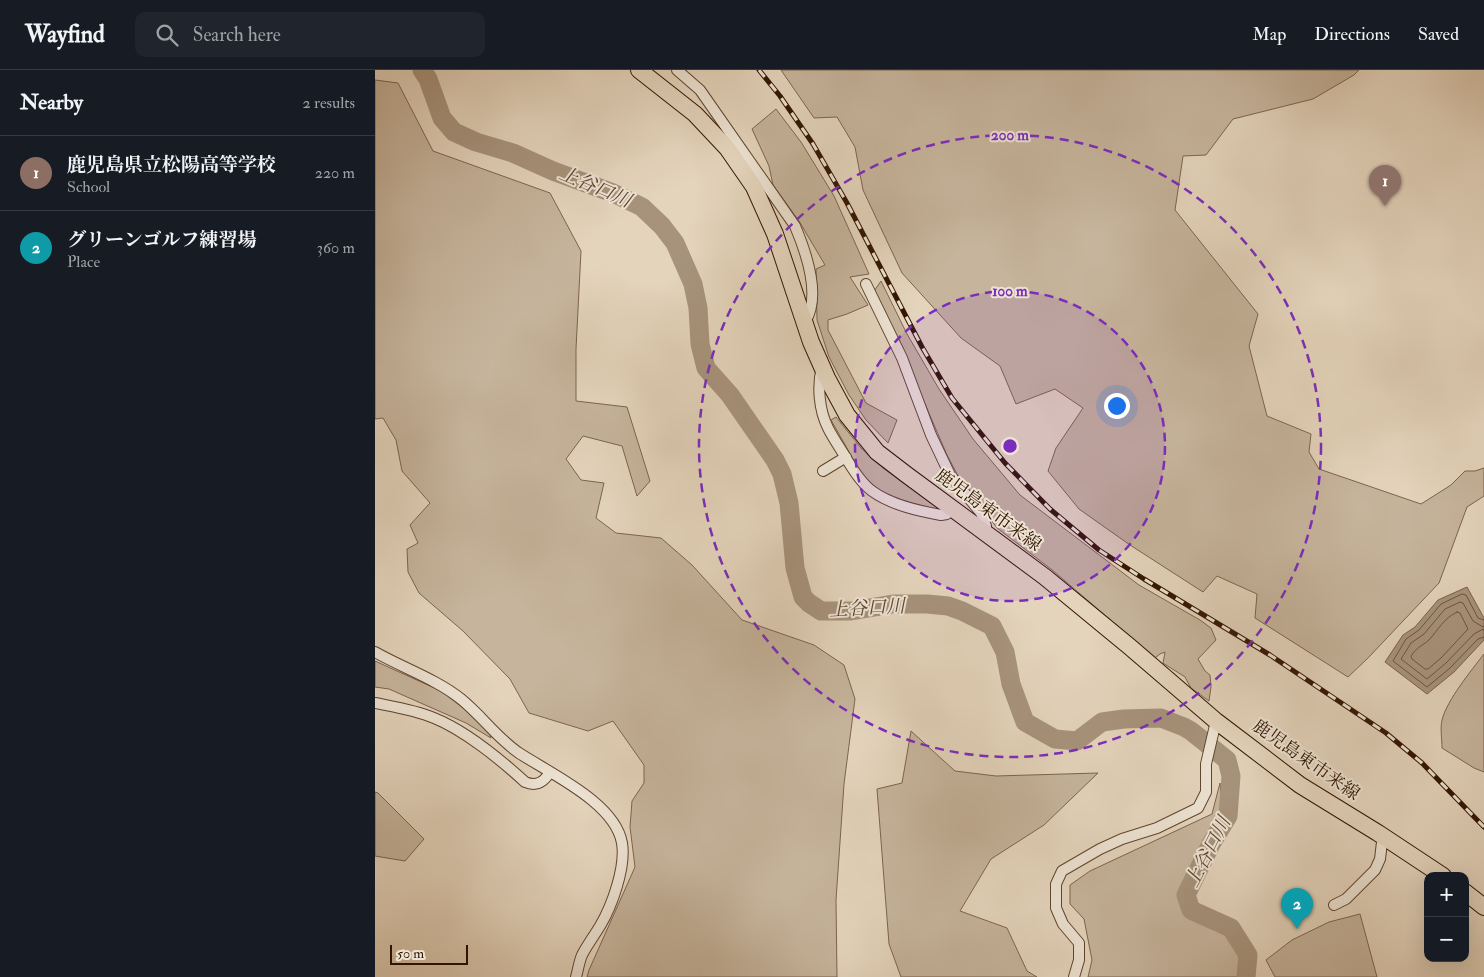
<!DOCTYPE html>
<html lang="en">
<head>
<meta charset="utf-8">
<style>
	:root { --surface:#171b24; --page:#20242c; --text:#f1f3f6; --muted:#9ea1a6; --line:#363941; --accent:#d93025 }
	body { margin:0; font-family:"IM FELL Double Pica","Noto Serif JP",serif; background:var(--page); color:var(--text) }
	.controls { position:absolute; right:15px; bottom:15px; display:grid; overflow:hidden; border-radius:10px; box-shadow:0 5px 20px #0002 }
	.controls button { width:45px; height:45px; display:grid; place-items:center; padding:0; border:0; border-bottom:1px solid var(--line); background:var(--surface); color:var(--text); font:25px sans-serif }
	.scale { position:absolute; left:15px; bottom:12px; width:78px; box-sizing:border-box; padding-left:5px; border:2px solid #321500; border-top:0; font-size:14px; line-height:18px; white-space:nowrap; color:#321500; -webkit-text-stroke:4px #ede3d3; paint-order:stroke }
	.you { position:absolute; left:741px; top:335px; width:18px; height:18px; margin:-12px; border:4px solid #fff; border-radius:50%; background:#1a73e8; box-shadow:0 0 0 8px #1a73e833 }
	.badge { display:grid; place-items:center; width:32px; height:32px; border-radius:50%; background:var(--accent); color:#fff; font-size:16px; font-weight:700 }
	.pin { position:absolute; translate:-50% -41px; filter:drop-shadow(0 1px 2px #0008) }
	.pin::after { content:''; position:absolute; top:26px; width:18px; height:15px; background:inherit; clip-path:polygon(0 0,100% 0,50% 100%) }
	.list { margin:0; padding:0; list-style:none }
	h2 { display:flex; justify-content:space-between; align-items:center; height:65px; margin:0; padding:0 20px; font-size:21px }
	h2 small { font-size:16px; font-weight:400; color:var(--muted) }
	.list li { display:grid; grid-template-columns:32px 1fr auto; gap:15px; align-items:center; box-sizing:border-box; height:75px; padding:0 20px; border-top:1px solid var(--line) }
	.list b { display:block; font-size:19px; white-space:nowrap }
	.list p { margin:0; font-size:16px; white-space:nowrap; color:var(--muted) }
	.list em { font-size:16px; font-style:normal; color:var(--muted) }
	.icon { flex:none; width:28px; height:28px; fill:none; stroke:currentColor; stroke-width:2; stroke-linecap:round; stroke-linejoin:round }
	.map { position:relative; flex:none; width:1109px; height:907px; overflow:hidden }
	header { display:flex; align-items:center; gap:30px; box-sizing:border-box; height:70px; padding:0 25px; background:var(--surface); border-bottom:1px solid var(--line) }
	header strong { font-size:24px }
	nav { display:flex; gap:28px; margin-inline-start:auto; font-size:18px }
	.search { width:350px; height:45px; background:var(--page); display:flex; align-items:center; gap:12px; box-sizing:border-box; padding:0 18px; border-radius:10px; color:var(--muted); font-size:19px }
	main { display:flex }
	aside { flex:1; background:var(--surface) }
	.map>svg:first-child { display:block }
</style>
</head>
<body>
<header>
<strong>Wayfind</strong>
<div class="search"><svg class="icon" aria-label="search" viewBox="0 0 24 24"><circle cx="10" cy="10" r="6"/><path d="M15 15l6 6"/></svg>Search here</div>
<nav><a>Map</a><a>Directions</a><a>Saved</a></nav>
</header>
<main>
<aside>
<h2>Nearby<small>2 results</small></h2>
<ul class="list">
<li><span class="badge" style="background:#8d6e63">1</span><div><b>鹿児島県立松陽高等学校</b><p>School</p></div><em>220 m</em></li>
<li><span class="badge" style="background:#0f9aa8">2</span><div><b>グリーンゴルフ練習場</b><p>Place</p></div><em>360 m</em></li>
</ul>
</aside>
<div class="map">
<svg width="1109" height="907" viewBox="0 0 1109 907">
	<rect width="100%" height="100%" fill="#e4d4bc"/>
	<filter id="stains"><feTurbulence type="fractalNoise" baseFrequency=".004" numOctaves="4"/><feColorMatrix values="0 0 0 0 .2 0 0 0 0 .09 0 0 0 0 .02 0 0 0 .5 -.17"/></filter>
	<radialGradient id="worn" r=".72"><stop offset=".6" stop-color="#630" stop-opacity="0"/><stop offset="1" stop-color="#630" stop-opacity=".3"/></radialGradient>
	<path fill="#c6b49c" stroke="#7c644e" d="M406 0H984L979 5 938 29 858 49 831 85 808 86 800 140 883 244 874 276 892 346 936 364 934 382 944 399 1046 434 1076 415 1090 401H1100L1109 398V426L1092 437 1064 513 993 588 973 607 880 548 882 524 842 506 828 522 755 475 704 439 673 401 681 378 708 338 680 319 641 334 625 296 586 268 527 203 488 120 480 77 462 47 439 48Z
		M0 10 23 13 58 81 175 123 206 181 201 279V331L252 337 275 411 262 426 247 376 208 366 191 389 206 410 229 413 221 448 241 463 286 468 317 495 367 550 439 575 469 595 480 629 469 714 461 830 462 907H212L214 900 260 797 255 757 257 731 269 713V695L238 651 213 661 154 643 135 609 88 561 44 523 33 502 32 479 43 473 35 455 55 433 27 401 21 370 8 348 0 349Z
		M401 39 426 72 459 126 494 204 475 207 493 235 472 244 453 250V260L491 333 522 350 513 373 491 350 474 325 454 287 442 250 441 199 450 195 424 151 398 115 394 96 377 59Z
		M506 211 532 264 564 319 598 369 645 425 764 515 825 550 836 558 841 570 823 589 830 601 835 605 836 617 834 631 816 618 810 607 788 593 790 582 785 584 780 588 676 499 622 458 582 404 572 385 550 334 499 221Z
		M461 347 486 378 508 398 566 440 527 431 506 421 494 413 486 403 456 350Z
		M1109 584V702L1099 698 1067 678C1067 669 1065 659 1067 650 1072 630 1096 601 1109 584Z
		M0 591 66 621 88 638 114 662 116 668 91 653 14 619 0 617Z
		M536 661 580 701 621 706 723 703 669 755 616 789 585 841 632 858 652 901 662 907H526L514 874 502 719 527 713Z
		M845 713 848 743 804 825 810 843 852 862 866 884 865 907H713L717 890 709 849 695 834V815L715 801 837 744Z
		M0 722 3 723 49 769 30 791 0 786Z
		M985 844 1002 907H900L891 890 917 870 954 852Z"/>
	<path fill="#a7937c" stroke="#78614a" d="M1092 517 1109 548V570L1079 602 1052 624 1010 592 1028 565 1040 557 1063 530Z"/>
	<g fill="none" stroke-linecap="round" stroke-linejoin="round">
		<path stroke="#6c543e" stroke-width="1" d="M1082 542 1085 543 1093 559 1066 588 1053 599H1050L1037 589 1036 586C1042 577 1047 576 1054 570 1063 560 1069 548 1082 542Z
			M1109 550 1103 548 1091 525 1087 524 1066 534 1044 560 1031 569 1018 591 1052 617 1075 598 1103 569 1109 567
			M1109 556 1108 557 1098 551 1088 533 1085 532 1070 539 1049 564 1036 573 1026 589 1052 609 1071 593 1099 564 1108 559 1109 561"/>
		<path stroke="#a7937c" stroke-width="19" d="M47 0 53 9 67 48 79 62 101 72 138 83 178 101 238 123 267 137 287 156 300 173 318 214 323 238 325 274 331 298 355 325 400 390 407 404 414 433 420 498 428 527 434 533 446 541H476L518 534H552L573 536 587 541 617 556 630 582 636 614 650 652 680 669 702 671 727 652 749 649 786 648 809 657 816 661 852 690 856 706 853 746 836 774 811 825 816 840 856 858 873 885 871 907"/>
		<g stroke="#5e452f" stroke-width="12">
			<path id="street" d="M302 0 325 20 420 156C431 182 447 226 430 252
				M491 214 527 288 556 365 575 405 606 443 611 456 610 463
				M447 297C442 316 444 340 453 358 458 368 465 378 471 388 478 400 486 413 497 421 516 435 544 441 566 445L572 444 578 439
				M448 401 471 387
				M0 582C28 598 61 609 86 629 107 646 122 668 144 683 176 704 240 733 247 773 251 797 237 836 225 856 219 866 212 875 207 885 204 892 203 900 201 907
				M0 633C20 637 40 640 59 648 89 660 126 690 150 712 162 717 169 712 175 702
				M959 835 971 829 1000 800 1005 789 1007 772 1010 767
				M699 907 704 890V873L688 854 681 838V814L687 801 725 779 747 769 782 758 823 738 831 722V694L841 651"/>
		</g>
		<g stroke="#321500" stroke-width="18">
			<path id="primary" d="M264 0 320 44 352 78 379 117 400 164 436 272 452 308 472 345 502 382 532 405 670 507 755 577 841 651 925 715 1003 763 1068 806
				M1090 822 1109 837"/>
		</g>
		<use href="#street" stroke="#ede3d3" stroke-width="10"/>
		<use href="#primary" stroke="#e4d4bc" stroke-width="16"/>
		<g stroke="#321500" stroke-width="5">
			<path id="rail" d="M384 0 405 26 438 74 472 133 547 277 577 328 630 393 675 439 724 480 769 509 895 585 1011 663 1047 693 1109 757"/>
		</g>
		<use href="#rail" stroke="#ede3d3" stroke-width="3" stroke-dasharray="9" stroke-linecap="butt"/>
	</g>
	<circle cx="635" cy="376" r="155" fill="#7b2cbf" fill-opacity=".12"/>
	<g fill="none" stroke="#7b2cbf" stroke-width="2.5" stroke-dasharray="9 6">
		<circle cx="635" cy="376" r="155"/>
		<circle cx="635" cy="376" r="311"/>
	</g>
	<g text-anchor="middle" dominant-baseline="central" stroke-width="4" stroke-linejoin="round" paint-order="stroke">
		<g font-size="18" fill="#321500" stroke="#ede3d3">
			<text transform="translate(613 440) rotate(36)">鹿児島東市来線</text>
			<text transform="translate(931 690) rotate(35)">鹿児島東市来線</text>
		</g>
		<g font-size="19" font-style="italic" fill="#614732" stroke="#ede3d3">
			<text transform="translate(220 117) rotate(23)">上谷口川</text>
			<text transform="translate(492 538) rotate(-3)">上谷口川</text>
			<text transform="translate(833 782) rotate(-63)">上谷口川</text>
		</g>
	</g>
	<circle cx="635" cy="376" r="8" fill="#7b2cbf" stroke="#ede3d3" stroke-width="2.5"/>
	<g font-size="15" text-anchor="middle" font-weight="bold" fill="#7b2cbf" stroke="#ede3d3" stroke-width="4" stroke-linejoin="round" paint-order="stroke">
		<text x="635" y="70">200 m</text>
		<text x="635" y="226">100 m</text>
	</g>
	<rect width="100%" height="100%" filter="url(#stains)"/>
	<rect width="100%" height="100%" fill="url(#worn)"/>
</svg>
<div class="controls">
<button>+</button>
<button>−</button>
</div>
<div class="scale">50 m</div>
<div class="you"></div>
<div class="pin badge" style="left:1010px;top:136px;background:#8d6e63">1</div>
<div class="pin badge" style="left:922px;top:859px;background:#0f9aa8">2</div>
</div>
</main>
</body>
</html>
